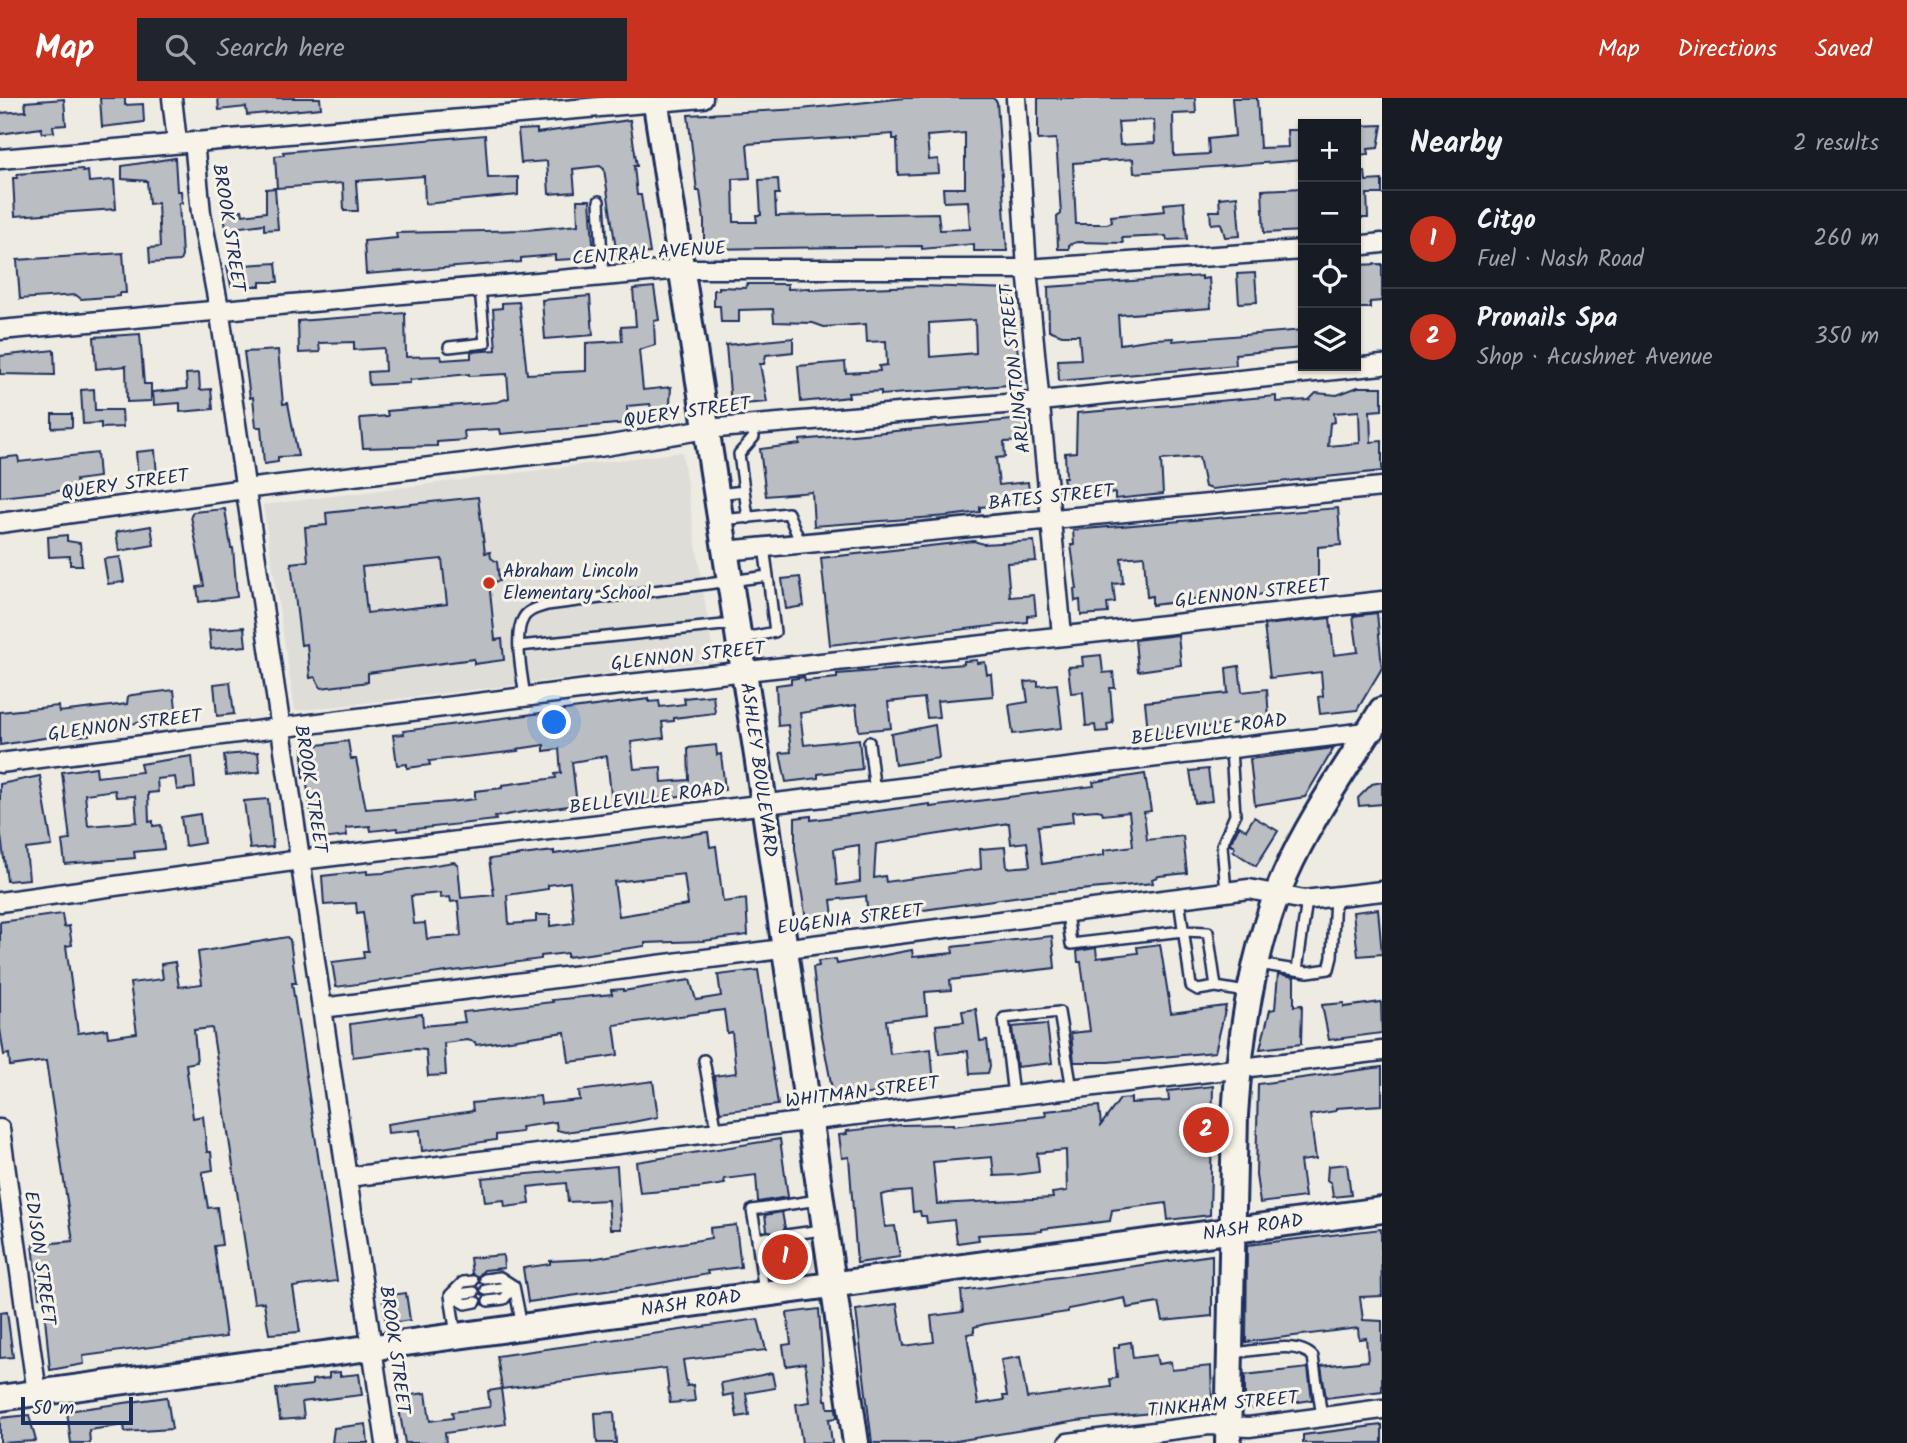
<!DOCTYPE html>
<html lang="en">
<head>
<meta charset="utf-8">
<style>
	:root { --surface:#171b24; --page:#20242c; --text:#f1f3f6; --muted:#9ea1a6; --line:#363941; --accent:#c8321e }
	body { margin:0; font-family:Kalam,sans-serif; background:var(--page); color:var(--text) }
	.controls { position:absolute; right:21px; top:21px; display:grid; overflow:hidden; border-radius:0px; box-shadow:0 2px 5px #0004 }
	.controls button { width:63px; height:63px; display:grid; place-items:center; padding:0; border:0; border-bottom:2px solid var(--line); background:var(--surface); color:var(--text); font:35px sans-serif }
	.scale { position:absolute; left:21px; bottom:18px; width:112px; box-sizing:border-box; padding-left:7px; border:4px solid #1b2f5e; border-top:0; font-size:19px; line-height:24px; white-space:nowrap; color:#1b2f5e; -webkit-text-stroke:5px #f7f3e8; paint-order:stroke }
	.you { position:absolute; left:555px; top:625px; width:24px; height:24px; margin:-18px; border:5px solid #fff; border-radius:50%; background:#1a73e8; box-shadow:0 0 0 10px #1a73e833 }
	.badge { display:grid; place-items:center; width:46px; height:46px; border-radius:50%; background:var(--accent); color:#fff; font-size:23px; font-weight:700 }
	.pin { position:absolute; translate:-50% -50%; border:4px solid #fff; box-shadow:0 2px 7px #0006 }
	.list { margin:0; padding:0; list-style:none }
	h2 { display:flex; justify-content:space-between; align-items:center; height:91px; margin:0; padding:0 28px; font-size:30px }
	h2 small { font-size:23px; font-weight:400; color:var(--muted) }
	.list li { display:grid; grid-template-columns:46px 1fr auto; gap:21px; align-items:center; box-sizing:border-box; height:98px; padding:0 28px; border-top:2px solid var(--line) }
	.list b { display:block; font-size:26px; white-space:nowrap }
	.list p { margin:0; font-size:23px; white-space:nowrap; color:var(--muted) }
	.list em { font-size:23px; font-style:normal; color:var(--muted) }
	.icon { flex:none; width:38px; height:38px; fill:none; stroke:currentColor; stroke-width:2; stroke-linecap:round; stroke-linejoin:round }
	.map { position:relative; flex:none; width:1382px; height:1345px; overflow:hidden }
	header { display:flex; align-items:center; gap:42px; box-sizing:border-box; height:98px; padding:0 35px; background:var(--accent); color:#fff }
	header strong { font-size:33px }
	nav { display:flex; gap:38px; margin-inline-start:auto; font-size:24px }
	.search { width:490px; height:63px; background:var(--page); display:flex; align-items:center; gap:18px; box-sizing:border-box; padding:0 24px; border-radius:0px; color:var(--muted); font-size:26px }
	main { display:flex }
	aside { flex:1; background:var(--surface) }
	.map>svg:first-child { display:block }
</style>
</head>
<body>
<header>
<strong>Map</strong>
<div class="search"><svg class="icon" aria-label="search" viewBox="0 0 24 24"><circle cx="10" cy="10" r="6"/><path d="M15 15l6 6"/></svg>Search here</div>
<nav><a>Map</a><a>Directions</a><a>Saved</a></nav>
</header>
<main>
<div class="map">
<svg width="1382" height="1345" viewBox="0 0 1382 1345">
	<rect width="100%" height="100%" fill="#eeebe2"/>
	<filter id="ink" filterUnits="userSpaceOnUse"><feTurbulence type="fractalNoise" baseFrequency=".0143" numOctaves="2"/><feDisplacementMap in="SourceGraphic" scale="14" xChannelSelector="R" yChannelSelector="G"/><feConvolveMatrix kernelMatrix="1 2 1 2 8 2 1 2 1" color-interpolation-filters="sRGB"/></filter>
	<g filter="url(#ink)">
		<path fill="#deddd8" d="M682 354 714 563 295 613 263 407Z"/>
		<path fill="#babdc2" stroke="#1b2f5e" stroke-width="2" fill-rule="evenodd" d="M100 0H125V7L143 6 144 24 102 29Z
			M218 0H320L321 10 247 17 246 9 219 12Z
			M905 0H993L997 4 1007 153H974V146L922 151V148L704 151V122L700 93H697L688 17 801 11ZM965 35V90H943L944 104 968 103 970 131 940 132 938 115 776 118 775 96H779L778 81 759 82 761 117H756L757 124H734L733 81 750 80 747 46 893 36V41H897L898 77 939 75 938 61 929 62 927 38Z
			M1038 0H1195L1196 15 1173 16 1174 58 1209 56 1208 41 1235 38 1232 0H1257L1260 50 1288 49 1287 32H1303V62L1134 75 1133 61 1073 65 1076 126H1107L1112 124 1111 118 1165 113 1164 106 1184 104 1187 141 1167 142 1166 138 1122 140 1123 145 1077 144 1069 147V151H1058L1057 119 1061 116 1056 41 1038 42ZM1154 22 1155 45 1120 47 1118 24Z
			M64 1 66 27 53 28 54 34 42 35 41 30 0 36V15L26 13 25 4Z
			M630 22 637 68H634L637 97H641L650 155 617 158 604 71 600 68 573 71 575 94 549 96 547 63 521 65 518 32 537 31V35Z
			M1382 27 1378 50 1368 51 1369 56 1356 57V28Z
			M485 37 488 80 518 79V97L425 106 424 78 356 83 358 113H344L343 85 277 90 275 58 284 57 283 54Z
			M175 60 177 93H181L182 105H179L182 158 180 163 150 165 149 150 160 149 158 105 149 106 147 83 122 81V68Z
			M82 71 83 74 88 73 89 84 114 82 116 111 15 118 13 80H17V76Z
			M1356 74H1365L1366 83 1382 82V96H1367L1368 120H1356Z
			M275 90 278 131 264 132V126L226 131 224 115 242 112 243 117 266 114V91Z
			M1303 90V133L1264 135 1262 92Z
			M1237 98 1240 138 1225 139 1221 125 1211 126 1210 113H1220L1219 100Z
			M577 102H590L594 160 555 162V157L521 160V164L366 176 364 143 397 140 396 135 526 132 578 127Z
			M123 155 126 195H120V198L81 201 76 197 20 201 17 162Z
			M276 165 278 184H260V188H231L227 168Z
			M1382 166V203L1370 204V210H1357L1356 167Z
			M1255 175 1257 204 1239 205 1237 176Z
			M1202 178V181L1209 180 1211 210 1118 217 1120 246 1153 241 1173 240V243L1303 232V250L1235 256 1236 267 1059 283 1058 262 1081 261 1079 237H1062L1049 232 1048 189Z
			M747 186H788V191L810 190V192L921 188 1012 191V228H1015L1021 286 881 297V293L848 295 849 299 801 304 798 268 845 264 846 275 880 273 879 268 887 267 886 243 867 244 866 226 824 229 813 225 774 224 773 211 739 212V224H721L720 208H714V192H719V189L746 190ZM975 222 976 255 930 259 929 225Z
			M654 189 659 222 654 223 655 247 639 252 643 292 671 289 669 321 654 322 650 306 627 308 628 325 501 336 500 331 464 333 465 342 437 344V348L363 350 360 320 388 318 387 313 497 304 509 300 507 276 469 278V276L410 282V285L369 287 368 274 385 273 384 250 354 252V244L319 245 320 254 299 255 298 223 405 215 406 259 441 258 442 262 471 260V254L496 252 493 211 502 210V205L519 204 527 276 586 273V245L622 243 621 229 636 228 633 191Z
			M590 198 593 237 545 241 542 202Z
			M140 236 144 286H151V303L127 304 126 268 96 271 94 239Z
			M793 240V254L766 257 764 266H760L767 304 731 307 726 247Z
			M54 252 55 277 0 276V258Z
			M278 252 283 306 288 305 298 358 278 359V364L264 366 261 329H256L253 299 250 300 244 254Z
			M199 275 200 292 211 291 213 311 180 314V305L154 307 153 294 187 291 186 276Z
			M1358 289H1382V312L1370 313 1371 344 1382 343V373L1212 391 1205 389 1199 359 1161 362 1163 396 1115 401V395L1067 399 1063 379H1066L1065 355 1076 354 1077 315 1276 298V304L1309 302 1316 295 1337 297ZM1359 313 1360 345 1328 348 1330 325 1335 324 1334 315Z
			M94 291 95 312H122L123 329 101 330V325L83 326 81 292Z
			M52 316H72V329L52 330Z
			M1012 322H1025L1026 343 1004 344 1005 359 996 360 999 387 1028 384 1030 404 980 409V414L948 418 814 428 812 394 766 398 760 351 800 346V342Z
			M155 352 157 378 138 380 136 354Z
			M97 355 99 379 76 382 77 391 0 399V360L18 358 19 364Z
			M478 399 485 455 490 454 491 460 497 464 499 483 489 484 495 542 502 541 504 562 474 566V561L368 575V584L321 590 315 579 310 580 307 546 301 547 291 465 308 463 305 429 327 427 326 415ZM442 461 447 506 367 515 362 469Z
			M1338 410 1341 447 1318 449V484L1311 489 1210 504V500L1152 507V498L1147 499 1144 458 1121 460 1123 485 1113 486 1115 504 1107 505 1108 515 1081 517 1080 502 1075 503 1074 491H1077L1071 447H1074L1073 432Z
			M225 411 231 450H233L237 499 199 504 197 489 204 488 191 418 193 414Z
			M151 428 154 447 119 453 116 434Z
			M67 437V443L80 445 82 467H70V458L49 459 48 439Z
			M974 443 983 446 1034 443 1036 463 1007 465 1010 499 1034 497 1036 517 1027 518V524L830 547 821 460Z
			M120 459 124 484 108 486 104 461Z
			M800 479 804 508 786 511 782 481Z
			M1377 515 1382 570 1357 612 1320 616 1318 599 1323 598 1321 574 1270 580 1264 527 1330 520 1334 557 1358 554 1353 518Z
			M244 529 246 548 211 551 209 532Z
			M1178 537 1181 567 1138 573 1135 542Z
			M1101 557 1103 575 1113 574 1115 590H1110L1113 625 1107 626 1108 633 1096 634 1095 627 1086 628 1083 594 1071 595 1068 569 1083 568 1082 559Z
			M977 562V565L985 564 987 576H991L993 598 937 603 939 619 927 620 924 600 888 604 891 630 859 633 856 607 800 615 804 647 859 641 862 671 818 676V680L786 684 780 655 791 654 788 627 778 628 776 587 791 585V581L804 579 805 583 837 580V576L964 566V563Z
			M1239 568 1242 594 1267 591 1269 621 1158 636 1157 632 1148 633 1145 604 1228 595 1226 570Z
			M1038 583V588L1057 586 1062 630 1013 636 1009 607 1028 604 1025 584Z
			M230 584 234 616 217 618 214 586Z
			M174 592 177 620 88 631 89 637 76 638V635L0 647V614L58 608 59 614 85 611 127 606 128 598 132 597Z
			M713 597 715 615 674 620V623L662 624 664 640 631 644 634 671 661 669 662 684 689 682 688 650 716 647 717 657 721 656 725 692 612 707 607 658 572 664 577 707 523 714 495 719 496 722 398 733 397 730 371 733 370 728 346 730 347 738 315 742 306 680H303V649L348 643 351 661H356L366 711 450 704 475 701V693L502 690V687L556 680 555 676 561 675 559 651 544 653V647L517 651 518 653 429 663 430 667 407 670V666L397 667 393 637 404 636 403 633 649 601V604L659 603 660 609 685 606 684 600Z
			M935 627 939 660 895 667 891 636Z
			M1334 650 1305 699 1255 707 1250 661Z
			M258 654 260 674 226 678 224 657Z
			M192 658 195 690 177 692 175 679 157 681 158 694 148 695 149 724 153 723V728L161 727 164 751 134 754 135 760 65 766 62 743 70 742 62 674 96 669 97 679 142 674 140 666ZM115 692 116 699 135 698 137 724 88 728 85 696Z
			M1208 671 1212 703 1195 705 1190 673Z
			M1145 676 1151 713 1144 714 1147 742 1183 738 1187 775 1159 778 1152 781 1153 785 1028 797 868 820 866 798 831 802 834 826 807 829 795 750V720L811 718V722L930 706V709L1094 688 1093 684ZM1097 712 1102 713 1103 717 1129 714 1133 748 1104 752V757L1042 766 1038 728 1073 724 1072 714ZM1009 725 1011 746 1027 744 1030 768 1007 770 1005 749 980 751 981 771 886 784 885 778 874 780 876 746ZM859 747 860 784 837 787 834 751Z
			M40 678 52 748 26 751 29 781 7 783 0 731V686Z
			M1382 684V706L1359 708 1358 700 1372 686Z
			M268 701 273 749 250 751 244 703Z
			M200 716 204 745 185 748 181 719Z
			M1254 719 1278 733 1256 768 1233 753 1235 749 1230 746 1239 728 1246 732Z
			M708 734 710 749 716 748 723 804 746 801 748 837 703 843 645 845V848L567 859V855L541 858V861L336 889 332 864 364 860 363 853H368L363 814 357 815 356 805 324 807 322 778 367 773V776L383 775 454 764 458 767 461 800 494 797 489 761 554 753V756ZM684 776 688 807 619 818 614 784ZM570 784 574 825 550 828V817H536V824L509 826 507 797 548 791V787ZM440 795V800L450 799 451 804 458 803 461 838 427 841 425 825 414 826 411 798Z
			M1378 811 1382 856 1358 858 1353 814Z
			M62 816 64 829 69 828 72 847 66 848 78 935 107 931 108 939 137 935 130 885 163 881 161 866 175 864 179 889 202 886 198 854 287 839 290 842 296 885H292L337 1183 293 1189 300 1234 269 1236 264 1204 254 1205 212 930 194 932 197 964 186 966 193 1020 203 1018 207 1054H211L213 1072 202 1074 208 1110 217 1109 220 1132 222 1147 214 1148 226 1239 83 1258 84 1266 50 1272 43 1198 39 1199 33 1147 73 1143 46 963 10 968 9 956 4 957 0 931V824Z
			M1052 838 1055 870 950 882 951 892 925 894 927 917 886 922 890 956 931 951 934 987 834 1001 819 922 813 869 819 868 818 863 836 861 837 866 912 852 913 859 953 855 952 849Z
			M1160 846 1171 915 1226 908 1215 954 1108 964H1074L1071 935 1090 933 1081 864H1078L1077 853 1096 850 1097 860 1138 855 1137 849Z
			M758 872 778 1007 720 1014 714 978 736 975 732 934 727 935 724 912 614 927 618 957 586 962 569 964 565 934 476 947 475 944 467 942 444 945 446 977 428 978 426 952 415 951 353 959 350 926 422 916 423 928 465 924 463 914 553 904 552 902 612 896 611 892 623 891V893L690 882 696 902 721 898 718 877Z
			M1278 876 1294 879V908L1302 907 1301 946 1260 951 1270 912 1275 911Z
			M1381 904 1382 935 1329 942 1322 907 1344 905V909Z
			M976 911 980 943 987 942 990 968 988 975 970 976 968 953 939 956 936 927 964 924 962 913Z
			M1047 926 1052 965 1017 969 1012 929Z
			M1382 969V1007L1336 1010V1013L1310 1017 1316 1061 1300 1063 1305 1099 1260 1105 1256 1077 1258 986Z
			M653 983 658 1019 623 1026 565 1034 557 1032 556 1024 521 1029 522 1034 496 1037V1042L422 1053 420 1032 388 1035 387 1026 473 1013 472 1005 540 998 541 1006 580 1002 579 993Z
			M1213 988 1210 1117 1168 1122 1166 1105 1112 1112 1110 1123 1042 1131V1133L978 1137 979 1142 957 1145 954 1122 927 1125 926 1118H921L920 1113 913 1114 911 1093 889 1095 881 1097 885 1129 895 1128 900 1159 857 1165 849 1059 842 1060 839 1037 847 1036 846 1033 900 1027 953 1026V1028L1046 1018 1045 1013 1099 1008 1101 1027 1120 1001 1131 1000V1005L1169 1003 1168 993ZM1066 1052 1067 1093 1052 1095 1053 1100 937 1106 933 1064 992 1059 994 1078 1016 1077 1039 1074 1037 1055Z
			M780 1041 788 1099 758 1104 756 1077 724 1081 725 1086 698 1090 640 1095 636 1064Z
			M1347 1066 1351 1097 1333 1099 1331 1085 1327 1082 1328 1068Z
			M617 1068 621 1131H610L608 1102 568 1104 566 1085 528 1089 530 1106 505 1109 504 1102 485 1104 482 1080Z
			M782 1114 785 1130 779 1139 787 1144 790 1167 773 1169 769 1146 776 1139 767 1132 765 1117Z
			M736 1127 741 1169 707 1173 708 1176 655 1186 528 1204 523 1170 550 1166V1163L591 1161 711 1140 710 1130Z
			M1381 1131 1382 1198 1360 1199 1363 1222 1382 1223V1293L1326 1300 1321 1268 1368 1263 1366 1240 1359 1241 1358 1230 1246 1244 1247 1147Z
			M503 1157 504 1170 484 1172 478 1179 472 1176 470 1160Z
			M1212 1157V1218L1163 1223 1159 1205 1127 1210 1125 1200 1068 1211V1214L985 1226 974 1229V1235L967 1236 978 1306 1004 1302 1003 1298H1007L1001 1262 1020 1259 1027 1300 1111 1289 1110 1281 1117 1280 1114 1250 1119 1249V1246L1131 1244 1133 1260 1156 1257 1158 1266 1171 1264 1172 1272 1211 1268 1212 1305 1207 1309 1077 1323 944 1345H872L856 1212 897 1206 904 1248 934 1244 931 1218 963 1214 961 1193Z
			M406 1195 410 1222 386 1226 382 1198Z
			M819 1211 825 1302H827L828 1310H836L837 1320 829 1321 832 1345H802L796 1306 810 1304 805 1265 786 1268 783 1247 791 1246 787 1215Z
			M7 1214 13 1259 0 1260V1215Z
			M758 1221 766 1252 683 1262 687 1288 693 1287 695 1303 670 1305 666 1270 502 1291 497 1258Z
			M1308 1270 1312 1302 1253 1311 1245 1303V1277Z
			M340 1274V1278L359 1276 362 1297 302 1304 304 1320 280 1322 276 1291 312 1287V1282L329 1280V1275Z
			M772 1275 775 1290 746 1295 749 1317 737 1319 733 1296 723 1298 721 1285Z
			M501 1291 506 1326 445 1335 446 1345H405L397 1299 426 1295 430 1323 453 1320 452 1314 490 1309 488 1293Z
			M167 1299 172 1331 125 1334 124 1327 89 1332 90 1345H71L67 1313Z
			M614 1314 616 1345H597L595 1315Z
			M29 1317 36 1343 0 1345V1320Z
			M366 1326 368 1345H332L334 1330Z
			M1382 1327V1345H1303V1337Z"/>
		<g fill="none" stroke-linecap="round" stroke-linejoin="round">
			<g stroke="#1b2f5e" stroke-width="14">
				<path id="service" d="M599 103 603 179
					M449 249 485 245 480 190
					M718 396 744 393
					M748 420 739 356 754 339 752 327
					M722 422 788 415 801 446
					M764 449 768 478
					M519 548 733 526
					M525 600C523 581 513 537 523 521 527 512 538 510 547 507L768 478 775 534 739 541
					M869 644 875 695
					M1226 794 1222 747 1235 717 1231 651
					M1179 801 1191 888 1198 892 1216 889
					M1067 815 1071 846 1183 833 1208 834 1216 889 1246 894
					M1258 866 1308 874 1329 871 1332 859 1335 798
					M1297 872 1307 802
					M704 962 717 1034
					M1013 998 1004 920 1059 914 1072 991
					M786 1137 822 1132
					M757 1141 752 1112 818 1102
					M485 1181 500 1179 514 1188 504 1201 488 1203
					M473 1183 463 1184 450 1197 466 1206 476 1204
					M486 1192 514 1188 522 1228
					M764 1195 757 1141 769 1139
					M456 1237 450 1197 474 1194
					M1231 1255C1254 1254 1297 1241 1313 1259L1322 1319"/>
			</g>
			<g stroke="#1b2f5e" stroke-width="23">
				<path id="minor" d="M172 0 177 44
					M1016 0 1027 171 1062 537
					M194 43 201 115 219 210 386 1345
					M0 61 703 0
					M1356 148 1382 145
					M0 232 682 171H1027L1303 152
					M0 425 244 391 599 349 706 331 1041 303 1382 267
					M725 453 1382 389
					M0 665 611 588 1382 503
					M0 804 300 762 1375 633
					M322 910 1249 791 1304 802 1382 793
					M0 1031 37 1295
					M348 1079 1382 953
					M1068 1345 1209 1327 1249 1329 1382 1311"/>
			</g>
			<g stroke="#1b2f5e" stroke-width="30">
				<path id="secondary" d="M655 0 758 664 856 1345
					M0 1300 1382 1112
					M1228 1345 1235 1017C1240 938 1252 851 1285 777 1310 720 1349 666 1382 612"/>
			</g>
			<use href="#service" stroke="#f7f3e8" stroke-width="9"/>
			<use href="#minor" stroke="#f7f3e8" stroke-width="18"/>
			<use href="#secondary" stroke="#f7f3e8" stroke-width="24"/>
		</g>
	</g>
	<circle fill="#c8321e" stroke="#f7f3e8" stroke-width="2.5" cx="489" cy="485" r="7"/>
	<g text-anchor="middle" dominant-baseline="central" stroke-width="6" stroke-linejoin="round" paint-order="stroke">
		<g font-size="19" fill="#1b2f5e" stroke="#f7f3e8">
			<text transform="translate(228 130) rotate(81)">BROOK STREET</text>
			<text transform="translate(649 156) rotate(-4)">CENTRAL AVENUE</text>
			<text transform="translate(1016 271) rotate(-96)">ARLINGTON STREET</text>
			<text transform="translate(687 315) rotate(-8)">QUERY STREET</text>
			<text transform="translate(125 387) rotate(-8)">QUERY STREET</text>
			<text transform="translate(1051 400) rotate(-6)">BATES STREET</text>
			<text transform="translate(1252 496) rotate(-6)">GLENNON STREET</text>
			<text transform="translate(688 559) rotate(-6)">GLENNON STREET</text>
			<text transform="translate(125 628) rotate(-7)">GLENNON STREET</text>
			<text transform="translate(1209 632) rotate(-7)">BELLEVILLE ROAD</text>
			<text transform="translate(758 672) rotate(82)">ASHLEY BOULEVARD</text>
			<text transform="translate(310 691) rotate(81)">BROOK STREET</text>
			<text transform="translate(647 701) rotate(-7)">BELLEVILLE ROAD</text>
			<text transform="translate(850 822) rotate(-7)">EUGENIA STREET</text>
			<text transform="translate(862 995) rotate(-7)">WHITMAN STREET</text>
			<text transform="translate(1253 1130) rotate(-8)">NASH ROAD</text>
			<text transform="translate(39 1160) rotate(82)">EDISON STREET</text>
			<text transform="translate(691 1206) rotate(-8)">NASH ROAD</text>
			<text transform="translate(394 1252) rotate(82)">BROOK STREET</text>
			<text transform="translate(1223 1307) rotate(-5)">TINKHAM STREET</text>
		</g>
		<g font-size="19" fill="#1b2f5e" stroke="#f7f3e8" text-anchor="start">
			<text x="503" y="474">Abraham Lincoln<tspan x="503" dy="22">Elementary School</tspan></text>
		</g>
	</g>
</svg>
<div class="controls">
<button>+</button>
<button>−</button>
<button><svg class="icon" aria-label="locate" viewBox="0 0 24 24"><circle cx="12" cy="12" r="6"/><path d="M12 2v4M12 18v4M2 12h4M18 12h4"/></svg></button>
<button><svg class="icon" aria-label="layers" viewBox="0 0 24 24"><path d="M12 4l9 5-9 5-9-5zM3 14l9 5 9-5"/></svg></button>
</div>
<div class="scale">50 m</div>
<div class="you"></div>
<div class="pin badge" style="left:785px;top:1159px">1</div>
<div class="pin badge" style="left:1206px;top:1032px">2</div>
</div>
<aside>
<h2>Nearby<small>2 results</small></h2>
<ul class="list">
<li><span class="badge">1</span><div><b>Citgo</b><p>Fuel · Nash Road</p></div><em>260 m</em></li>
<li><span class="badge">2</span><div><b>Pronails Spa</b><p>Shop · Acushnet Avenue</p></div><em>350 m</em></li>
</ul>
</aside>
</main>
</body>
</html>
